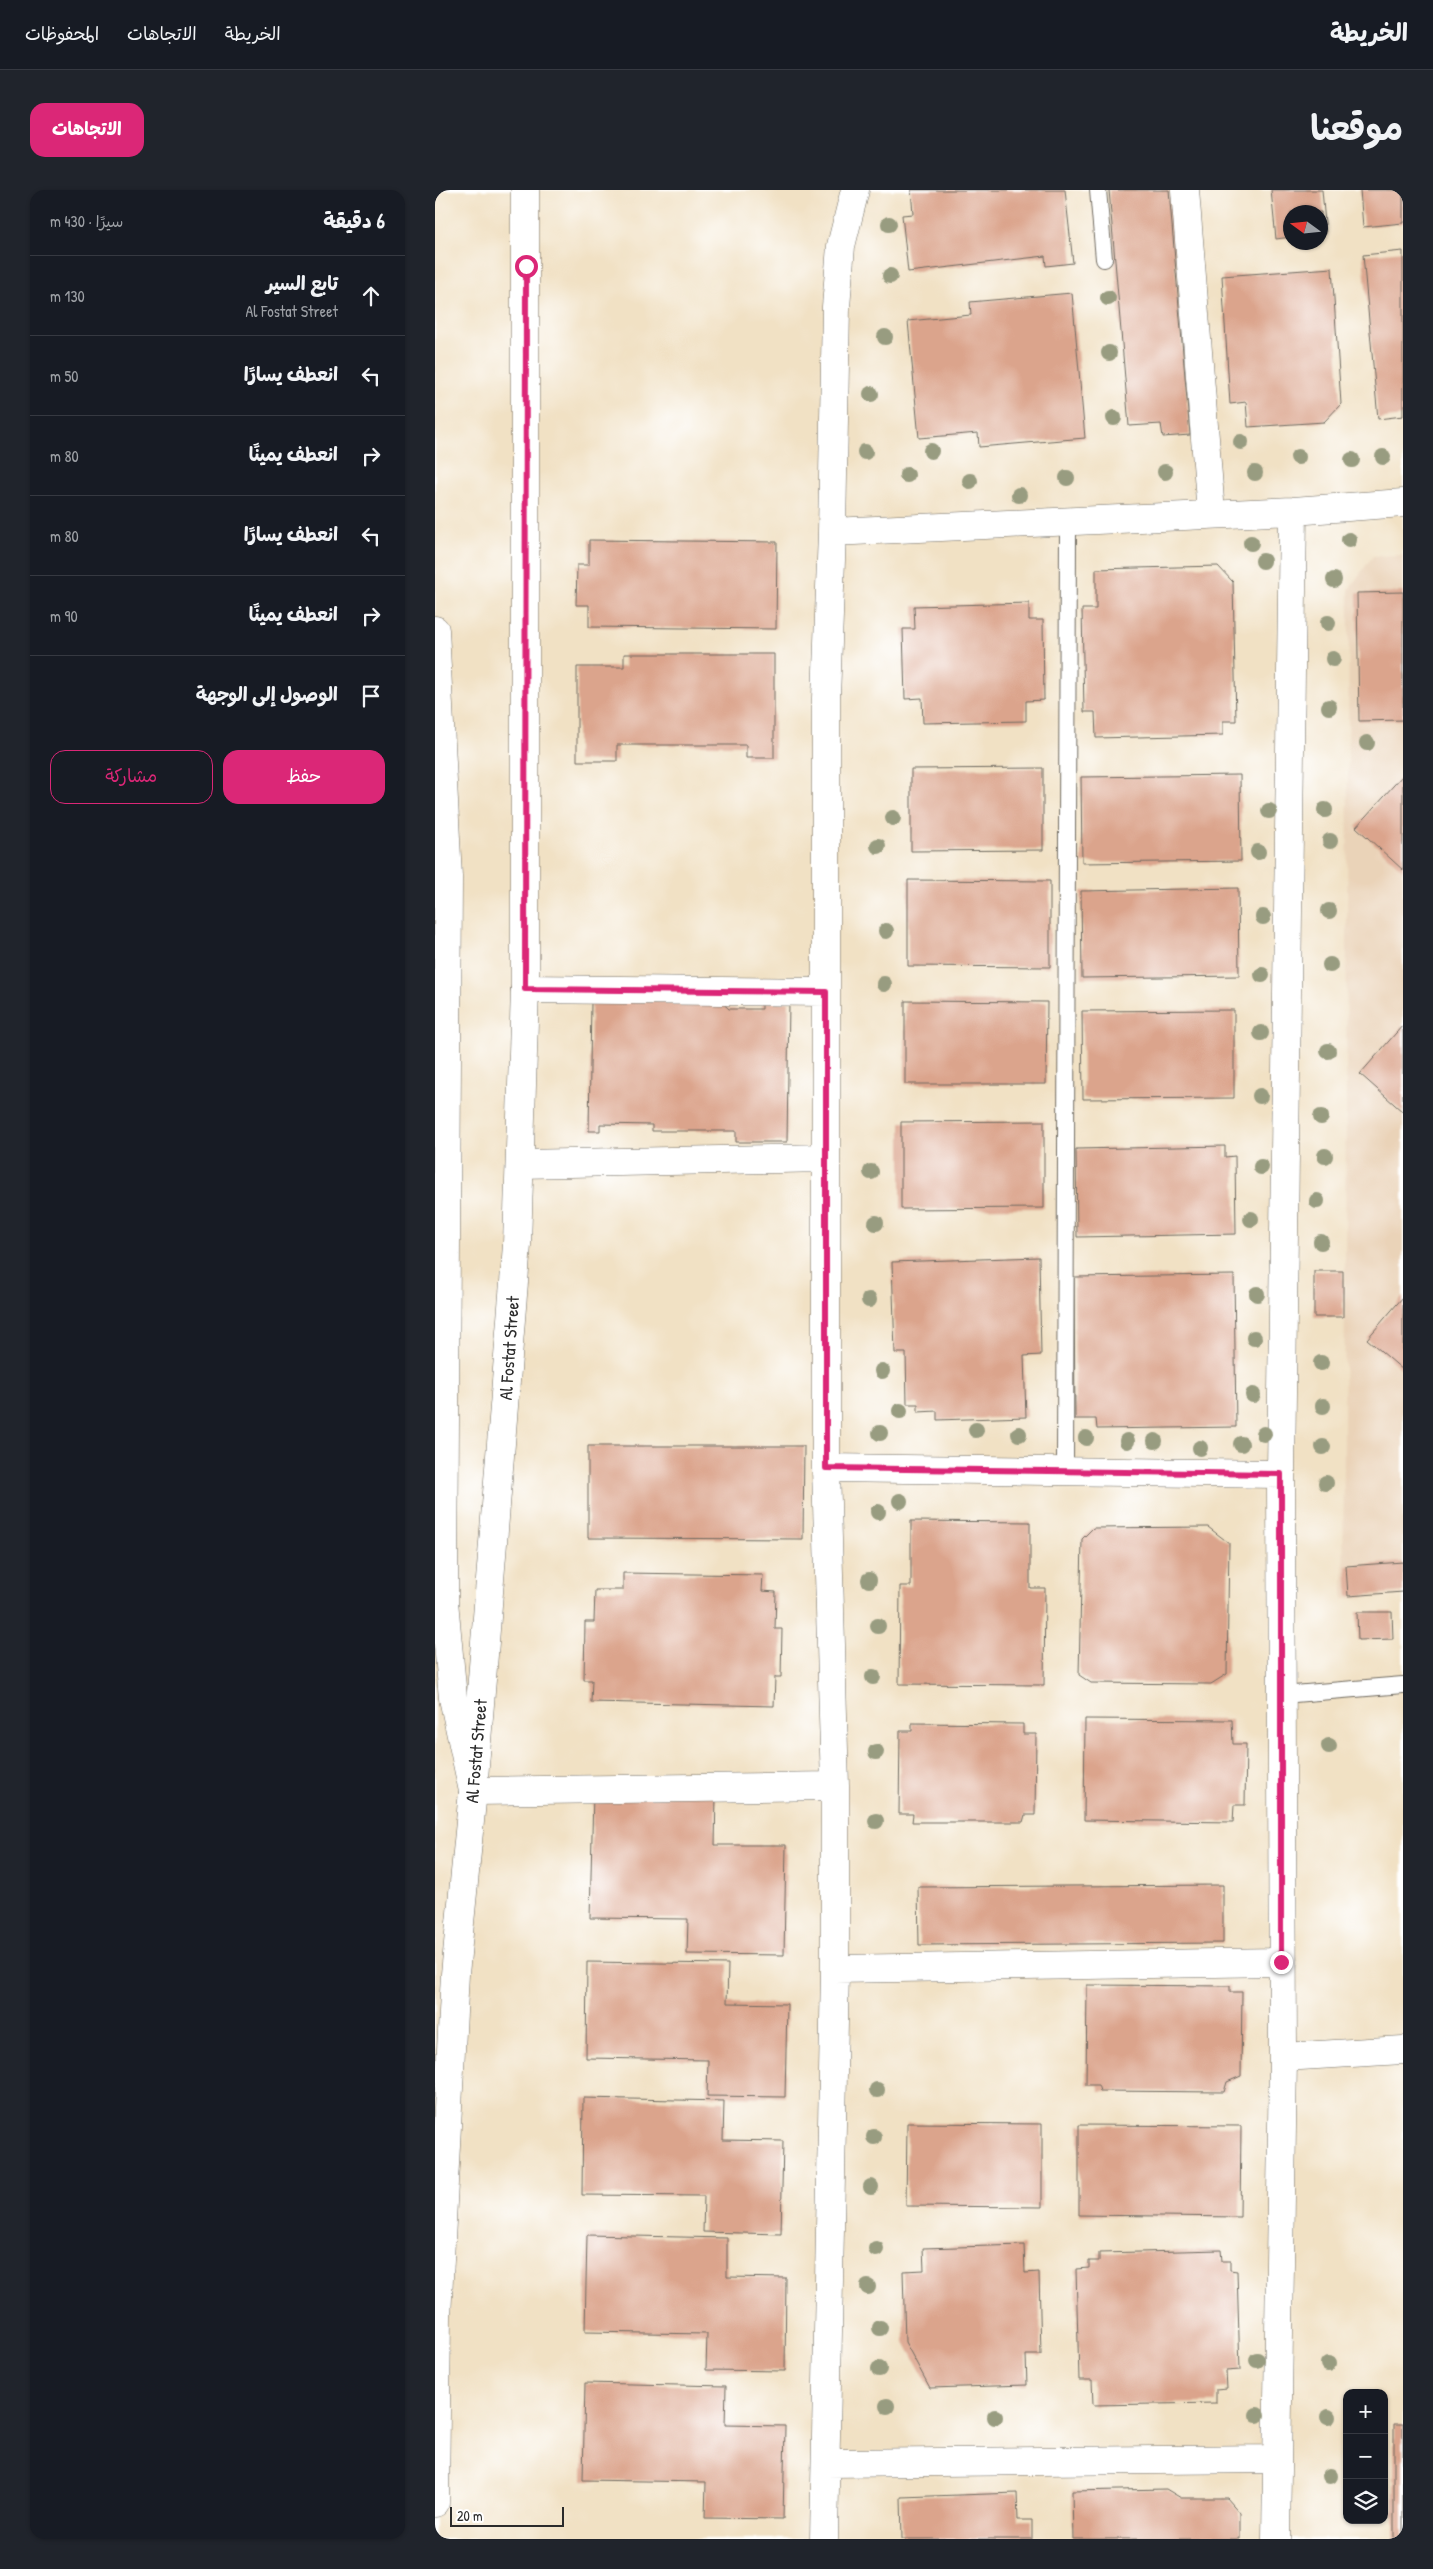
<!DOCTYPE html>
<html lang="ar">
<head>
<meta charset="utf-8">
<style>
	:root { --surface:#171b24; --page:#20242c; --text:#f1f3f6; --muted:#9ea1a6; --line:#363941; --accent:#db2777 }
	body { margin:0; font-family:"Patrick Hand","Playpen Sans Arabic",sans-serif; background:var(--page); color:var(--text); direction:rtl }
	.controls { position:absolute; right:15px; bottom:15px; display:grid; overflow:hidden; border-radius:10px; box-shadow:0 1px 4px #0004 }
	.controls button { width:45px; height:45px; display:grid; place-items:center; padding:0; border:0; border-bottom:1px solid var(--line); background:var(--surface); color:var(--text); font:25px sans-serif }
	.compass { position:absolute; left:848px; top:15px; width:45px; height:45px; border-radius:50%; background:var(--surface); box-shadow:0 1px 4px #0004; rotate:285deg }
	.scale { position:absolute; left:15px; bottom:12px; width:114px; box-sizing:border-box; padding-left:5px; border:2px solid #2b2b2b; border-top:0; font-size:14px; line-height:18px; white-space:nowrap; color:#2b2b2b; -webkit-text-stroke:4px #fff; paint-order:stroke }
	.stop { position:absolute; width:15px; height:15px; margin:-11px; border:4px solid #db2777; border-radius:50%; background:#fff }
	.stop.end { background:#db2777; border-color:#fff; box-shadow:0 1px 5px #0008 }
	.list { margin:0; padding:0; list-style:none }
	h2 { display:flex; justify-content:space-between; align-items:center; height:65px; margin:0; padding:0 20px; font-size:21px }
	h2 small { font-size:16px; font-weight:400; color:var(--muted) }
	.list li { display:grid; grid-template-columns:32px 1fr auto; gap:15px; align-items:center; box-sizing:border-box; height:80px; padding:0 20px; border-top:1px solid var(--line) }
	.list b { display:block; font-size:19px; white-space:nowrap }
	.list p { margin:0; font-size:16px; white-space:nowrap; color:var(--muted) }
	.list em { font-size:16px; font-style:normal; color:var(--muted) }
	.actions { display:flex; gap:10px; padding:15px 20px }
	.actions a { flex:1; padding:11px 0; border:1px solid var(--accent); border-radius:15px; text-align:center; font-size:18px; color:var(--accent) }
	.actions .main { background:var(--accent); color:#fff }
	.icon { flex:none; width:28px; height:28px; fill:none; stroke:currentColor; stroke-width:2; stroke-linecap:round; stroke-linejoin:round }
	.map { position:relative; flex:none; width:968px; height:2349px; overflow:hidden; direction:ltr; border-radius:15px }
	header { display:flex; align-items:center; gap:30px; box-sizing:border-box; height:70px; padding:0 25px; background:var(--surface); border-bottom:1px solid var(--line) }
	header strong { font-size:24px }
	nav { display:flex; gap:28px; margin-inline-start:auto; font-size:18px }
	.intro { display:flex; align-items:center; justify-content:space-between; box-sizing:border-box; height:120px; padding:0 30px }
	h1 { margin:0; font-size:35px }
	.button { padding:12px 22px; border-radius:15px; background:var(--accent); color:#fff; font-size:18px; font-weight:700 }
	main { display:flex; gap:30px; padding:0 30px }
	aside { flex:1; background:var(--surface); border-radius:15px; box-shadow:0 1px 4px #0004 }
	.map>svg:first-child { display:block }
</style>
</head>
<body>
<header>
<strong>الخريطة</strong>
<nav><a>الخريطة</a><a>الاتجاهات</a><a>المحفوظات</a></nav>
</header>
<div class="intro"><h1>موقعنا</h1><a class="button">الاتجاهات</a></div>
<main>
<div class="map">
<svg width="968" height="2349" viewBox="0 0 968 2349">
	<rect width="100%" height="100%" fill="#fff"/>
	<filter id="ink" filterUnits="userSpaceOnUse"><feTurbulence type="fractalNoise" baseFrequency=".02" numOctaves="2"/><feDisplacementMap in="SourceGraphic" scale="10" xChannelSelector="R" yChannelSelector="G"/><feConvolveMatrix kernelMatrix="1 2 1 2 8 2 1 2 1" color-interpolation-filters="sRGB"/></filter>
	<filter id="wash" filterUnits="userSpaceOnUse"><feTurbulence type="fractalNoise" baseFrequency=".0096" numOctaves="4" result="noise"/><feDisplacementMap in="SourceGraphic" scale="20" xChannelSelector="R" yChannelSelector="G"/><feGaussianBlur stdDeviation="1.12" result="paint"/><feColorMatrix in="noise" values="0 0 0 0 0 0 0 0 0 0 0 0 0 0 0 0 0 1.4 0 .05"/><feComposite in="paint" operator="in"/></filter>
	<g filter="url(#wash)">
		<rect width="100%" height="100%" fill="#f1e1c4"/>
		<path fill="#ead3b8" d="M968 365V1405L908 1409 914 399 938 366Z"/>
		<g id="blocks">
			<path fill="#dba48c" d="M476 0H630L638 73 611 76 610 66 473 82 467 25 478 24Z
				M674 0H734L755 245 728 247 726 234 694 236Z
				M836 0H887L891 44H886V22H856V47L841 49Z
				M925 0H968V33L928 37Z
				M968 61V226L943 229 928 65Z
				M897 78 906 214 889 232 813 237 811 212 795 214 787 86Z
				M637 103 650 248 544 257 543 243 484 248 473 131 536 125 535 112Z
				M154 350 342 352 341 439 154 437V415H141L142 375H154Z
				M783 376 798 392 801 531H788V545L661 548 660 522H649L647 419H661V379Z
				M968 402V530L924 531 922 403Z
				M594 413V430H608L609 510 591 511V531L488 533 487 508 470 509 468 439H480L479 416Z
				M189 464H339V568H311V555H182V571H142V477H189Z
				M608 578V660L476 661V579Z
				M805 585 806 671 647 673 646 587Z
				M968 585V680L921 637Z
				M473 690 615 691V777L473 776Z
				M803 698 804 786 647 788 646 701Z
				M282 808 294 819H327V812H354L352 952H301V941H217V935L165 934V941H154L156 812Z
				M470 811 612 812 611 894H470Z
				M799 820V908L648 909 647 821Z
				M968 835V922L925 884Z
				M609 931V1018L466 1019V932Z
				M790 956V967L800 966 801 1044 642 1047 641 959Z
				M604 1067 606 1165 589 1166 591 1227 502 1230V1221L483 1222V1214H472L471 1163H460L457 1072Z
				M879 1081H908V1127H879Z
				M799 1085 801 1237 662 1239 661 1229H640L639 1087Z
				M968 1107V1180L932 1149Z
				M153 1256H369L368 1349 153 1348Z
				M476 1331 595 1332V1398H610L609 1495 464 1494 465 1396H476Z
				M773 1337 794 1353 792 1484 776 1494 656 1493 644 1485 647 1349 658 1338Z
				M968 1372V1402L913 1406 911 1376Z
				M188 1383 328 1385 327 1401 341 1402 340 1439H347L346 1487H340L339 1516 156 1512 157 1490H149L150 1432H159L160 1400H188Z
				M922 1422H957L958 1449 923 1450Z
				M650 1529 797 1530 798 1554H811L810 1615H799L798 1632 649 1630Z
				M477 1533 588 1534V1544H601L600 1625H590L588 1632H477L478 1624H464L465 1541H477Z
				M158 1603 281 1605 280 1655H351L349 1765 252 1764 253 1729 155 1728Z
				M788 1695V1753L484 1755 483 1697Z
				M152 1772 293 1774 292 1813 352 1814 350 1907 272 1906 273 1870 151 1868Z
				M652 1795 795 1796V1802H807L806 1886 792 1892 789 1902 665 1901 663 1895H651Z
				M148 1908 289 1911 288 1950 348 1951 346 2044 268 2042 269 2006 147 2005Z
				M472 1933 607 1934V2017L471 2016Z
				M644 1935 806 1936 805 2027 644 2025Z
				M152 2045 292 2048V2087L351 2088 350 2181 271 2180 272 2144 150 2142Z
				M589 2055 590 2083 604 2082 606 2165H591L592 2195 495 2198 470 2152 468 2081 489 2080 488 2058Z
				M786 2060 787 2071H795V2080L802 2081 805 2180 791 2181 792 2198 781 2199V2213L658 2215 657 2190H644L641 2079 654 2078V2071H664V2063Z
				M150 2193 291 2196 290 2235 350 2236 348 2329 270 2328 271 2292 148 2290Z
				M959 2234H968V2349H959Z
				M731 2299 746 2308H792L805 2323V2349H638L637 2301Z
				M582 2303 583 2330H597V2349H467L466 2307Z"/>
		</g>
	</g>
	<g filter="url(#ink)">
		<use href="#blocks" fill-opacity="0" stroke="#706b61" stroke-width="1"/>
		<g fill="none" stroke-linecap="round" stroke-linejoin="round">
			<g stroke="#706b61" stroke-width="18">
				<path id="service" d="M663 0 669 69
					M630 1281 633 332
					M847 1505 968 1495"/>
			</g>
			<g stroke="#706b61" stroke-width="29">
				<path id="minor" d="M750 0 776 323
					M397 342 858 321 968 313
					M90 799 391 802
					M85 974 391 968
					M391 1278 846 1284
					M38 1601 400 1596
					M400 1779 846 1772
					M848 1867 968 1860
					M391 2273 841 2269
					M389 2349 400 1779V1596L391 1278V508L397 342 401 117 406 56 420 0
					M841 2349 848 1867 846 1284 858 321"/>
			</g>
			<g stroke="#706b61" stroke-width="29">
				<path id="primary" d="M0 2313 2 2126 20 1784 38 1601 82 1055 90 799V0"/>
			</g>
			<g stroke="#706b61" stroke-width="29">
				<path id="motorway" d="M0 440 13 687 9 1411 18 1508 38 1601"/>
			</g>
			<use href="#service" stroke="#fff" stroke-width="16"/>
			<use href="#minor" stroke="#fff" stroke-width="28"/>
			<use href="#primary" stroke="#fff" stroke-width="28"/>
			<use href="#motorway" stroke="#fff" stroke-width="28"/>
		</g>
		<g fill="#989c80">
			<circle cx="454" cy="34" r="8"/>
			<circle cx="455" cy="86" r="8"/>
			<circle cx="673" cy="108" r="8"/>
			<circle cx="450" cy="147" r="8"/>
			<circle cx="674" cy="163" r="8"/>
			<circle cx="436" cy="204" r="8"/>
			<circle cx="679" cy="228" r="8"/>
			<circle cx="806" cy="252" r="8"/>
			<circle cx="496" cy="261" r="8"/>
			<circle cx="430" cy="262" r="8"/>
			<circle cx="863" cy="267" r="8"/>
			<circle cx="948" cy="267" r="8"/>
			<circle cx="917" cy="270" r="8"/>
			<circle cx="730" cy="282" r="8"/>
			<circle cx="820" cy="283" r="8"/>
			<circle cx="472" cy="285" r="8"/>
			<circle cx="632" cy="288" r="8"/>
			<circle cx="535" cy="291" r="8"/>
			<circle cx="584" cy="305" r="8"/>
			<circle cx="914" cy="350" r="8"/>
			<circle cx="816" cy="353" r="8"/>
			<circle cx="828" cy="371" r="8"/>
			<circle cx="899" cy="390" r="8"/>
			<circle cx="893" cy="433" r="8"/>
			<circle cx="898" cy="469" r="8"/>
			<circle cx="894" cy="517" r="8"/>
			<circle cx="932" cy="553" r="8"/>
			<circle cx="890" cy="620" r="8"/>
			<circle cx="834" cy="621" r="8"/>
			<circle cx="458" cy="628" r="8"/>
			<circle cx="895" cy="651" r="8"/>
			<circle cx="443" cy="656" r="8"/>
			<circle cx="823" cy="662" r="8"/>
			<circle cx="894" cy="721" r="8"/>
			<circle cx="828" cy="727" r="8"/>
			<circle cx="451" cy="741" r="8"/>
			<circle cx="895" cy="775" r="8"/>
			<circle cx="827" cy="785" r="8"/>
			<circle cx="449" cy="794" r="8"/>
			<circle cx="826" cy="843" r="8"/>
			<circle cx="893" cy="861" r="8"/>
			<circle cx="825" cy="906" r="8"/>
			<circle cx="886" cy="927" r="8"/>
			<circle cx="890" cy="966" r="8"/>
			<circle cx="826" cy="977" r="8"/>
			<circle cx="436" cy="982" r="8"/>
			<circle cx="882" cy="1011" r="8"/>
			<circle cx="816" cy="1029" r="8"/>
			<circle cx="441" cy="1033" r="8"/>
			<circle cx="886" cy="1052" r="8"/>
			<circle cx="822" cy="1104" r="8"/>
			<circle cx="434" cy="1110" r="8"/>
			<circle cx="819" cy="1148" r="8"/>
			<circle cx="886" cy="1173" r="8"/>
			<circle cx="447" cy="1181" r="8"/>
			<circle cx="818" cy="1205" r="8"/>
			<circle cx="888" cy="1216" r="8"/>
			<circle cx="465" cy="1221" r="8"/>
			<circle cx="541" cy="1240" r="8"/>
			<circle cx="445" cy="1243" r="8"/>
			<circle cx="584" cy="1244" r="8"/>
			<circle cx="829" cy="1244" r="8"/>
			<circle cx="651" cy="1248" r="8"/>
			<circle cx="692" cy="1251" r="8"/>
			<circle cx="720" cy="1251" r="8"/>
			<circle cx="806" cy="1254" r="8"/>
			<circle cx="888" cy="1257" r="8"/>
			<circle cx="765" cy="1258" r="8"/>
			<circle cx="891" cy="1293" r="8"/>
			<circle cx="465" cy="1311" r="8"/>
			<circle cx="443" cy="1322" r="8"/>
			<circle cx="434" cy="1390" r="8"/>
			<circle cx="443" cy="1436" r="8"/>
			<circle cx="438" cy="1487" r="8"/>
			<circle cx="894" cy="1556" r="8"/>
			<circle cx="441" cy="1562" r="8"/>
			<circle cx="441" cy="1631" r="8"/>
			<circle cx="442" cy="1900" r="8"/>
			<circle cx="439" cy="1947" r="8"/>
			<circle cx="436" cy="1997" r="8"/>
			<circle cx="441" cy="2059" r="8"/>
			<circle cx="433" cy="2097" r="8"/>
			<circle cx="445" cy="2138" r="8"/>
			<circle cx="822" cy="2170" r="8"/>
			<circle cx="893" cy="2174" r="8"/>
			<circle cx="444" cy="2179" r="8"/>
			<circle cx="452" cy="2216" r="8"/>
			<circle cx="822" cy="2225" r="8"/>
			<circle cx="560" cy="2227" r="8"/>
			<circle cx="893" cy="2227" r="8"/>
			<circle cx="895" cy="2286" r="8"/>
		</g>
	</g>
	<g fill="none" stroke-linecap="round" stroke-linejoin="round" filter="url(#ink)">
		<path stroke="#db2777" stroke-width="6" d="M91 76 90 799 391 802V1278L846 1284V1772"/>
	</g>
	<g text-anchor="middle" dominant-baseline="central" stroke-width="4" stroke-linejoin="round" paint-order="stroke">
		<g font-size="18" fill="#2b2b2b" stroke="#fff">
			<text transform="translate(74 1158) rotate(-86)">Al Fostat Street</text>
			<text transform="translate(41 1561) rotate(-85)">Al Fostat Street</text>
		</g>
	</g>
</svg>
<div class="controls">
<button>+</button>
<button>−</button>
<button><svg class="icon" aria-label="layers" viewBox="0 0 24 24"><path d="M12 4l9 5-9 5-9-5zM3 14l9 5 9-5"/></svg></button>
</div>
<svg class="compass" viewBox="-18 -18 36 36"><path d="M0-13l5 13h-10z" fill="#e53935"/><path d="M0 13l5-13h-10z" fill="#9ea1a6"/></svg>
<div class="scale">20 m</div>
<div class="stop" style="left:91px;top:76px"></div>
<div class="stop end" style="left:846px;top:1772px"></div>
</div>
<aside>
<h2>6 دقيقة<small>سيرًا · 430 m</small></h2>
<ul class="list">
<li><svg class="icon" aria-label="ahead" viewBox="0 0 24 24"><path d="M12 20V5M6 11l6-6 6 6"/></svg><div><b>تابع السير</b><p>Al Fostat Street</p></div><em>130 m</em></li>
<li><svg class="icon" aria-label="left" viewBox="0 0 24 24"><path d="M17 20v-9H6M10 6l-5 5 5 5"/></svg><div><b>انعطف يسارًا</b></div><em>50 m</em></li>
<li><svg class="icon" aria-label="right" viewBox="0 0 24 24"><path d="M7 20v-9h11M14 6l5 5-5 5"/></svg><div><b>انعطف يمينًا</b></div><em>80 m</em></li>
<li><svg class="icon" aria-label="left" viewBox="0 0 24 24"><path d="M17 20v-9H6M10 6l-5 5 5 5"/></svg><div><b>انعطف يسارًا</b></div><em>80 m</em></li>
<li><svg class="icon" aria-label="right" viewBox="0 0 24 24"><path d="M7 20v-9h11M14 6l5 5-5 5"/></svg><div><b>انعطف يمينًا</b></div><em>90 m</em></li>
<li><svg class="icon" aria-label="arrive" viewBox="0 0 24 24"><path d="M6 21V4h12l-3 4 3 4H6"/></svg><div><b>الوصول إلى الوجهة</b></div></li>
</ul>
<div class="actions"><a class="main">حفظ</a><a>مشاركة</a></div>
</aside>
</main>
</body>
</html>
